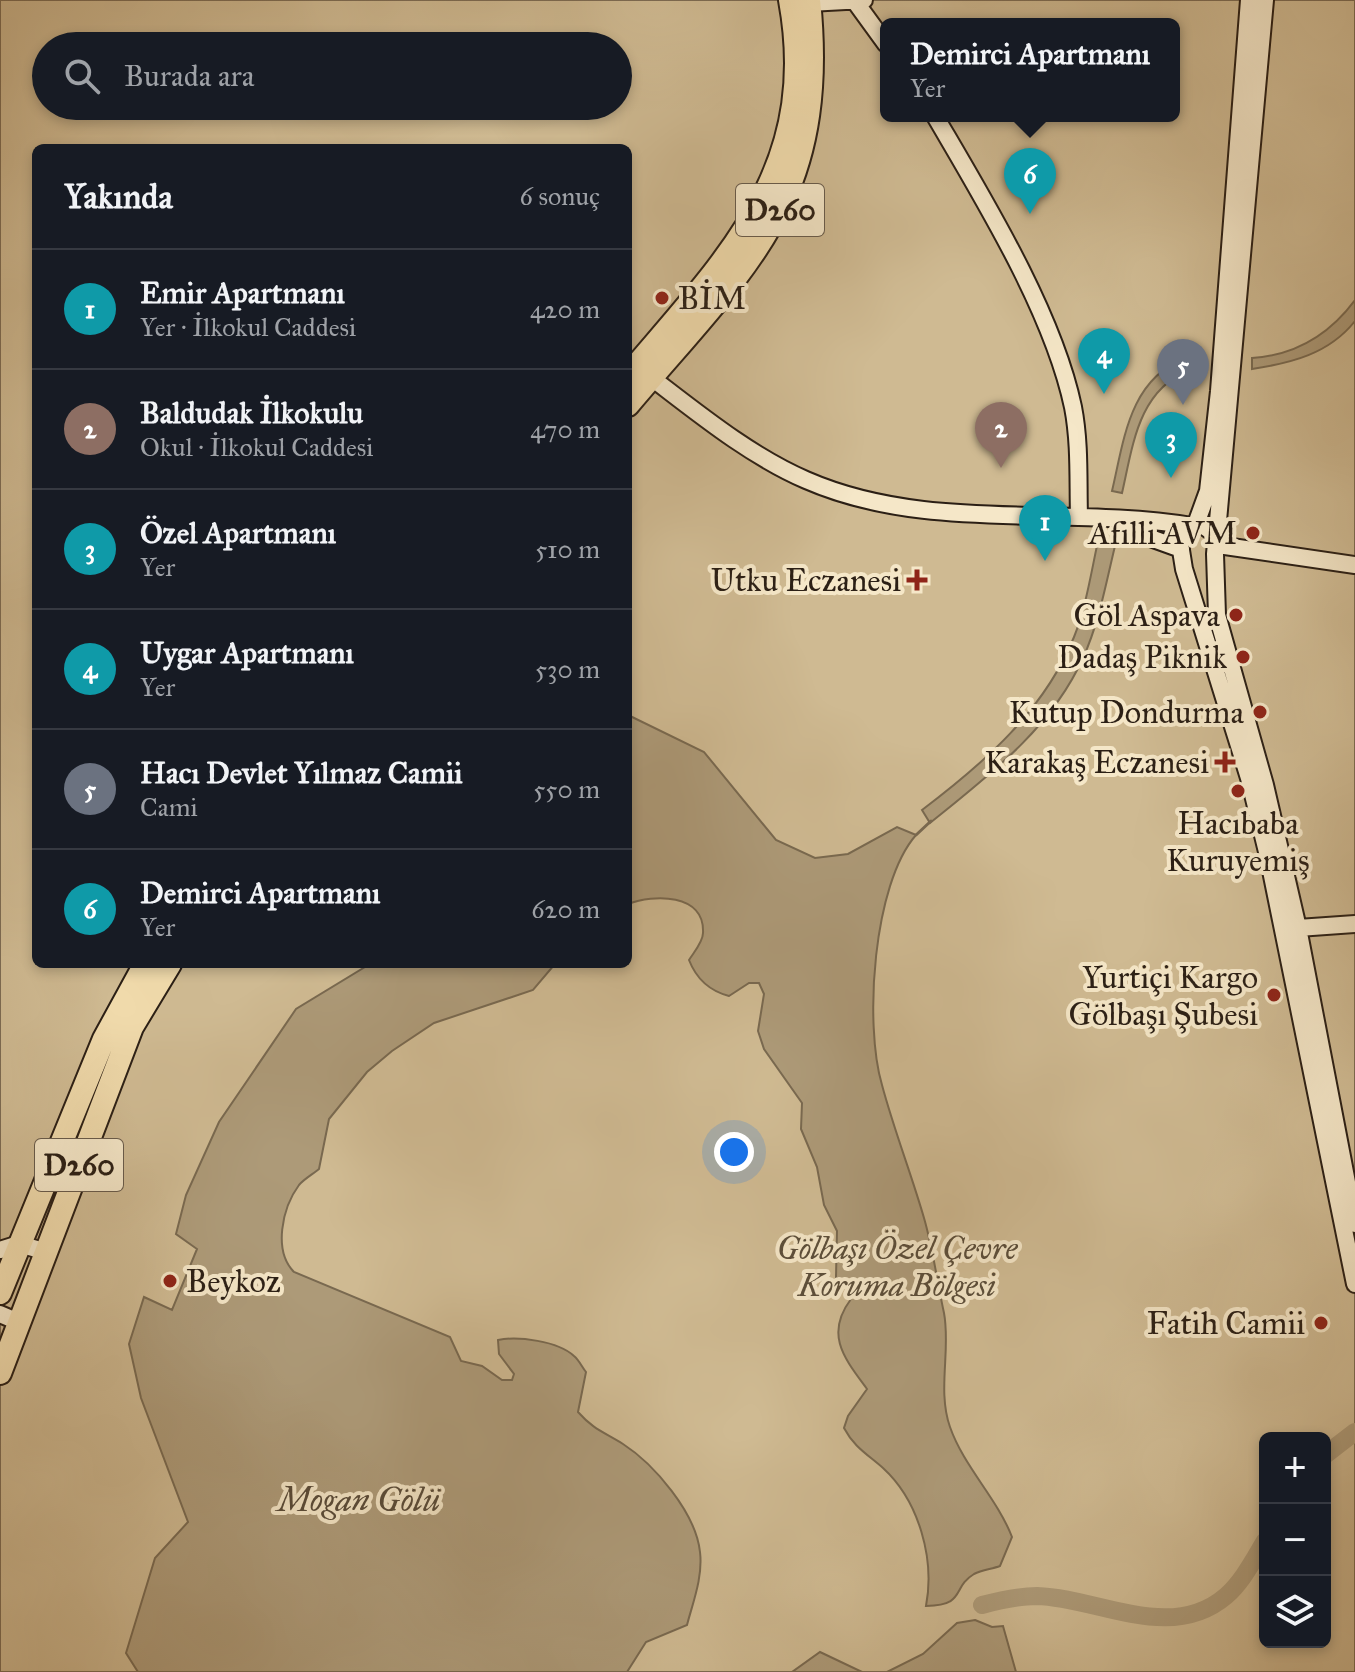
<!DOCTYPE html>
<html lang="tr">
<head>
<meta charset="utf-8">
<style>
	:root { --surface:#171b24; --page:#20242c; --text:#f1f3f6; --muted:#9ea1a6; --line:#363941; --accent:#c59692 }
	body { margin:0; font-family:"IM FELL Great Primer",serif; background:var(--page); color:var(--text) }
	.controls { position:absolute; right:24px; bottom:24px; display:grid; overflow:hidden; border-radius:12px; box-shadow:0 4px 12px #0003 }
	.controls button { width:72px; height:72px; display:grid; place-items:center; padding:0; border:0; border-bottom:2px solid var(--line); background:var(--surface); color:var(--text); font:40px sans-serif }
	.you { position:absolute; left:734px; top:1152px; width:28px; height:28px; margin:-20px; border:6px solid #fff; border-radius:50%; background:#1a73e8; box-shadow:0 0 0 12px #1a73e833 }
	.badge { display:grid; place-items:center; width:52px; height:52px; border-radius:50%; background:var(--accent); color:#fff; font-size:26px; font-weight:700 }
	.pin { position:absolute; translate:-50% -66px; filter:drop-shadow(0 2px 4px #0008) }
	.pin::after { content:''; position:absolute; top:42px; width:28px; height:24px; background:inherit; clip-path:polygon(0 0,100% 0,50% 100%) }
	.popup { position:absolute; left:880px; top:18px; width:300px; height:104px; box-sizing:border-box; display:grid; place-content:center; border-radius:12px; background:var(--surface); filter:drop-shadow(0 2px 6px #0005); font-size:26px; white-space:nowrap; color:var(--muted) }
	.popup b { font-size:30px; color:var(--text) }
	.popup::after { content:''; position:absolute; left:50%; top:100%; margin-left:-16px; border:16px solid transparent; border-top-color:var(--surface) }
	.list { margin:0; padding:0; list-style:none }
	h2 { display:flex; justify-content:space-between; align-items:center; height:104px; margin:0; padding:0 32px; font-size:34px }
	h2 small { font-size:26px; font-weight:400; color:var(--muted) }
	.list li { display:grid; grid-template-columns:52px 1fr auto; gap:24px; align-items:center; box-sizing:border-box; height:120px; padding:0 32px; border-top:2px solid var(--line) }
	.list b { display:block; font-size:30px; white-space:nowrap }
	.list p { margin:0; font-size:26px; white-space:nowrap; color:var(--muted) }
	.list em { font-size:26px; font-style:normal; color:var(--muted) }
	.icon { flex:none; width:44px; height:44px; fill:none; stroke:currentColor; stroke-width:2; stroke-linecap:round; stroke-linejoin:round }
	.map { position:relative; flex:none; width:1355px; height:1672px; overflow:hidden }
	.search { position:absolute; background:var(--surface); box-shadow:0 4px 12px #0003; left:32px; top:32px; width:600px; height:88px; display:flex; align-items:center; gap:20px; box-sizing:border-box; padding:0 28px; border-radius:44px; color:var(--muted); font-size:30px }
	.panel { position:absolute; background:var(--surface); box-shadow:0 4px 12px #0003; left:32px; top:144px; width:600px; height:824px; border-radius:12px }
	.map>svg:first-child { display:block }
</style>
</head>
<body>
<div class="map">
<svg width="1355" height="1672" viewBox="0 0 1355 1672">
	<rect width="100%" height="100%" fill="#f0daab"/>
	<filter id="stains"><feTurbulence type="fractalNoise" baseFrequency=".0025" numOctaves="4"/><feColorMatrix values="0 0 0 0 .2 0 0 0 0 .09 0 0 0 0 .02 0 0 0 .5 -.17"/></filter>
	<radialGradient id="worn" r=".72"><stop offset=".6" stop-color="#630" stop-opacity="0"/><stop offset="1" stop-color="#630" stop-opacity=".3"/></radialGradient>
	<path fill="#cfba92" stroke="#7d6c54" stroke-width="2" fill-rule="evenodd" d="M0 0H1355V1672H0ZM886 24H1174V116H886ZM46 46H618V106H46ZM36 148H628V964H36ZM1265 1438H1325V1642H1265Z"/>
	<path fill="#ad9a78" stroke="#796950" stroke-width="2" d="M1355 300V321C1329 354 1291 363 1252 369V358C1296 355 1329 335 1355 300Z
		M1185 358 1189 370C1138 391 1133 445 1122 493L1112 491C1124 440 1129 380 1185 358Z
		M1098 541 1115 546C1106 583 1099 623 1083 658 1051 729 988 776 930 823L922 810C984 763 1044 711 1074 637 1086 607 1091 573 1098 541Z
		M628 715 704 752 776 840 815 858 848 854 897 827 916 835C873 884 864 1024 882 1085 894 1130 911 1173 924 1218 933 1249 937 1281 944 1313 951 1350 937 1390 950 1427 964 1467 997 1498 1012 1537L1000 1566C992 1569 982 1570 974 1574 951 1588 967 1605 926 1606 935 1559 919 1501 883 1468 867 1454 854 1447 844 1428L848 1416 867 1389C845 1359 824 1335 851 1299L849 1290 836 1277 837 1231 824 1205 817 1167 801 1129 802 1103 764 1049 758 1031 764 994 759 983H749L729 996C710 991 696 978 689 960 694 952 703 942 703 933 705 893 653 894 628 904Z
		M370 964H555L533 990 434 1023 392 1051 367 1072 329 1119 319 1169C313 1174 304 1179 299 1185 282 1208 273 1251 294 1272L450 1337 461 1361 482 1366 502 1380H512L514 1374 499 1354 498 1340C518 1336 558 1341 574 1356 579 1360 582 1367 586 1372L578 1412C594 1430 604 1432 623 1444 654 1464 696 1513 700 1552 703 1577 693 1602 687 1625L646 1642 627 1672H138L126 1653 155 1558 188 1522 141 1398 129 1344 144 1297 172 1310 197 1249 176 1234 186 1195 219 1122 296 1009Z
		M975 1620 992 1627 1003 1626 1016 1672H887L923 1654 957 1623Z
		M820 1652 862 1672H792Z"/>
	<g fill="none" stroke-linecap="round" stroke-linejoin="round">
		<path stroke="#796950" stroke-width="3" d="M916 835 931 821"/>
		<path stroke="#ad9a78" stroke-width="18" d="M1325 1455 1355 1432
			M982 1605C1001 1600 1018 1596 1037 1596 1099 1598 1171 1643 1226 1596 1243 1581 1254 1559 1265 1541"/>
		<g stroke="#2b1f15" stroke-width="20">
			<path id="secondary" d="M854 0 886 44
				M1265 0 1215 554 1217 615 1265 785 1298 928 1355 1224
				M809 3 864 0
				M935 116C984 200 1053 312 1073 407 1080 443 1078 480 1079 517
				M644 372C694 410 748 455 806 480 927 533 1065 505 1192 526
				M1121 522 1145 536 1181 549
				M1196 524 1208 491 1219 391 1249 0
				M1216 535 1201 524 1184 531 1180 544 1184 569 1249 778 1268 856 1355 1284
				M1218 545 1355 565
				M1298 928 1355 924
				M0 1250 19 1244 47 1252
				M0 1314 21 1323"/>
		</g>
		<g stroke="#2b1f15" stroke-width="26">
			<path id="highway" d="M628 375C727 258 821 169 790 0
				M628 405C747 264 829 202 809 0
				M0 1293 104 1039 145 964
				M0 1373 132 1027 170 964"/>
		</g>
		<use href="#secondary" stroke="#f5e7c8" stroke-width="16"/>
		<use href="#highway" stroke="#f0daab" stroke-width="22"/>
	</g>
	<g fill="#8f2418" stroke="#f5e7c8" stroke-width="3">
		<circle cx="662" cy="298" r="8"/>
		<circle cx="1253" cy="533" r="8"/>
		<path d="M913 568h8v8h8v8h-8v8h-8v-8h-8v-8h8z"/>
		<circle cx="1236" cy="615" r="8"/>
		<circle cx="1243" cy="657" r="8"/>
		<circle cx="1260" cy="712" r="8"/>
		<path d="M1221 750h8v8h8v8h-8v8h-8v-8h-8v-8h8z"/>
		<circle cx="1238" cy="791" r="8"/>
		<circle cx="1274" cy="995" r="8"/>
		<circle cx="170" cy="1281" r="8"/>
		<circle cx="1321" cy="1323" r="8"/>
	</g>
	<g text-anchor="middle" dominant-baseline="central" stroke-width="8" stroke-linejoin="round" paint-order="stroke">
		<g fill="#f5e7c8" stroke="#685b4b" stroke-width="2">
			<rect x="736" y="184" width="88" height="52" rx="6"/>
			<rect x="35" y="1139" width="88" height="52" rx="6"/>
		</g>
		<g font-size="30" font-weight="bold" fill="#2b1f15">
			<text x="780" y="210">D260</text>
			<text x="79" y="1165">D260</text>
		</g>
		<g font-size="32" fill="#2b1f15" stroke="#f5e7c8" text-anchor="end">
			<text x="678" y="298" text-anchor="start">BİM</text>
			<text x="1237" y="533">Afilli AVM</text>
			<text x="901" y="580">Utku Eczanesi</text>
			<text x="1220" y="615">Göl Aspava</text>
			<text x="1227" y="657">Dadaş Piknik</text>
			<text x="1244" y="712">Kutup Dondurma</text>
			<text x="1209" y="762">Karakaş Eczanesi</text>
			<text x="1238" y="823" text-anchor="middle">Hacıbaba<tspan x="1238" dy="37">Kuruyemiş</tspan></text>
			<text x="1258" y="977">Yurtiçi Kargo<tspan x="1258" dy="37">Gölbaşı Şubesi</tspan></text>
			<text x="186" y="1281" text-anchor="start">Beykoz</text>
			<text x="1305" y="1323">Fatih Camii</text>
		</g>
		<g font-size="32" font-style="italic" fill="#5c4e3a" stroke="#f5e7c8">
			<text x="897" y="1248">Gölbaşı Özel Çevre<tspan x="897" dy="37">Koruma Bölgesi</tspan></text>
		</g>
		<g font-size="34" font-style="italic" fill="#584a38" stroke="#f5e7c8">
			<text x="359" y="1499">Mogan Gölü</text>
		</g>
	</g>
	<rect width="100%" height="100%" filter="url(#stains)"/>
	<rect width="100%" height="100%" fill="url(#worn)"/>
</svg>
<div class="controls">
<button>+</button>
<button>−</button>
<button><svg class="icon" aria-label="layers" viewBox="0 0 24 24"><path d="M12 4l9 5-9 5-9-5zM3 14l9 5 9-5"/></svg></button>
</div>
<div class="you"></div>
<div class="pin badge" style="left:1045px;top:561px;background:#0f9aa8">1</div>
<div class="pin badge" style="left:1001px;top:468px;background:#8d6e63">2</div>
<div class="pin badge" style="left:1171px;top:478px;background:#0f9aa8">3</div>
<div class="pin badge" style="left:1104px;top:394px;background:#0f9aa8">4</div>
<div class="pin badge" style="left:1183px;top:405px;background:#6b7280">5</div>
<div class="pin badge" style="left:1030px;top:214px;background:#0f9aa8">6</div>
<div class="popup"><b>Demirci Apartmanı</b>Yer</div>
<div class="search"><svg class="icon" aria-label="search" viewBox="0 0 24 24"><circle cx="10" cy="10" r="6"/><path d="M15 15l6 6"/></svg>Burada ara</div>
<section class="panel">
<h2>Yakında<small>6 sonuç</small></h2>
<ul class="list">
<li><span class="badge" style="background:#0f9aa8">1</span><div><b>Emir Apartmanı</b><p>Yer · İlkokul Caddesi</p></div><em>420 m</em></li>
<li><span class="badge" style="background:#8d6e63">2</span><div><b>Baldudak İlkokulu</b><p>Okul · İlkokul Caddesi</p></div><em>470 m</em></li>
<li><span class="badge" style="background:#0f9aa8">3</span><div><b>Özel Apartmanı</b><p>Yer</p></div><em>510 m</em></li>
<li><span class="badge" style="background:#0f9aa8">4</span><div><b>Uygar Apartmanı</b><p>Yer</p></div><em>530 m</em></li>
<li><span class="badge" style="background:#6b7280">5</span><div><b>Hacı Devlet Yılmaz Camii</b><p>Cami</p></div><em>550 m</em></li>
<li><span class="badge" style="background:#0f9aa8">6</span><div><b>Demirci Apartmanı</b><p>Yer</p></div><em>620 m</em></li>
</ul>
</section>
</div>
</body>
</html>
